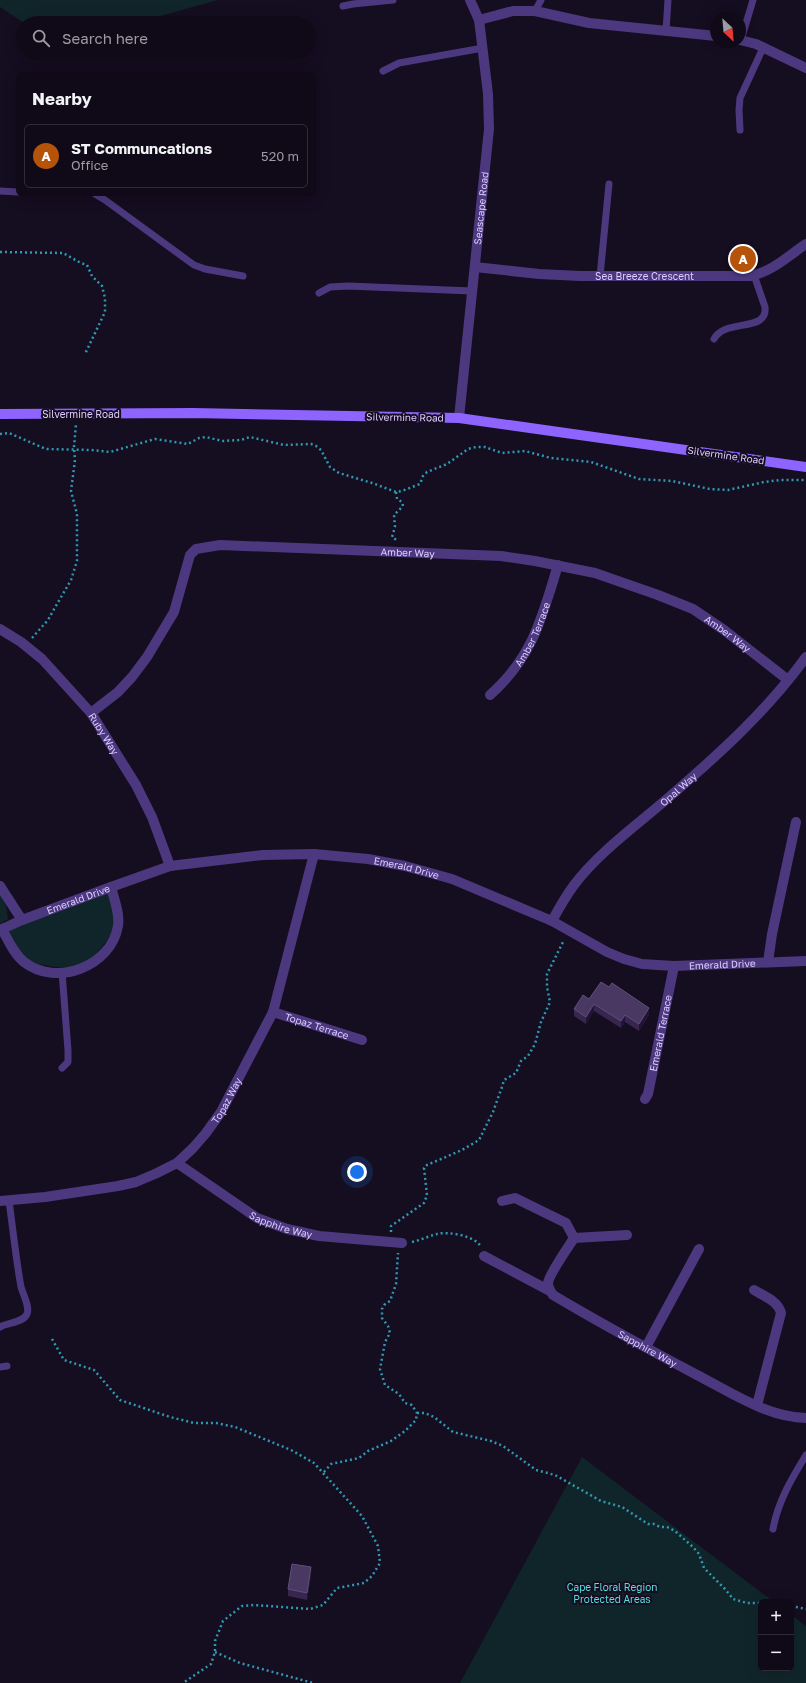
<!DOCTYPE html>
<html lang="en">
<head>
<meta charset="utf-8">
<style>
	:root { --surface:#100a18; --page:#1e1825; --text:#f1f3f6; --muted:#9c9aa2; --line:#302b37; --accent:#b45309 }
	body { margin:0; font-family:"Golos Text",sans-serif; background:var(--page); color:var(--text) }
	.controls { position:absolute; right:12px; bottom:12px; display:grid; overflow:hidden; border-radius:6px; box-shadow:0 4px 16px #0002 }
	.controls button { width:36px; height:36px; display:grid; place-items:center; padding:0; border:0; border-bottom:1px solid var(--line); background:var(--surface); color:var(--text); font:20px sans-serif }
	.compass { position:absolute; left:710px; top:12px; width:36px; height:36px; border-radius:50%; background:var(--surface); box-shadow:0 4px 16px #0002; rotate:154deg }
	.you { position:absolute; left:357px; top:1172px; width:14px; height:14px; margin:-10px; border:3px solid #fff; border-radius:50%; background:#1a73e8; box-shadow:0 0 0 6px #1a73e833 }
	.badge { display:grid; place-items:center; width:26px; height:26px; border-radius:50%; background:var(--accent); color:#fff; font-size:13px; font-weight:700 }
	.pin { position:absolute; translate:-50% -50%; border:2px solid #fff; box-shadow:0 1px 4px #0006 }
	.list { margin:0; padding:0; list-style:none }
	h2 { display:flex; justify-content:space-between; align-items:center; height:52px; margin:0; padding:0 16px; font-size:17px }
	h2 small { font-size:13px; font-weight:400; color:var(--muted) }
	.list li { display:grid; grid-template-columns:26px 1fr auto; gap:12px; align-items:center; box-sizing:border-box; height:64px; margin:0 8px 8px; padding:0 8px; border:1px solid var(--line); border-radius:6px }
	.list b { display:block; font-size:15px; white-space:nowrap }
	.list p { margin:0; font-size:13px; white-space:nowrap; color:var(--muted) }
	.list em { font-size:13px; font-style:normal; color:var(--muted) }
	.icon { flex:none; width:22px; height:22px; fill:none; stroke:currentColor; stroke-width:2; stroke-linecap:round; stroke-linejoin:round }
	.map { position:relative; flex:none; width:806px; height:1683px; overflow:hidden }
	.search { position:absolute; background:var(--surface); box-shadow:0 4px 16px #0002; left:16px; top:16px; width:300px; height:44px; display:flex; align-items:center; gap:10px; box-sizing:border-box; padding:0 14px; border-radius:22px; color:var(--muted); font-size:15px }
	.panel { position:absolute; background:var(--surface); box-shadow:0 4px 16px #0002; left:16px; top:72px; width:300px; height:124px; border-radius:6px }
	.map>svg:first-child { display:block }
</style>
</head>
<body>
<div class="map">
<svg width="806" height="1683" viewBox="0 0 806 1683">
	<rect width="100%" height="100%" fill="#150d20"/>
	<path fill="#10252a" d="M0 0H218L135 23H24L0 7Z
		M111 890 117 927C109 937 92 964 79 966 62 970 43 965 26 961L6 927Z
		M0 892 6 906 8 919 0 924Z
		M582 1457 774 1602H761V1668H791V1615L806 1626V1683H460Z"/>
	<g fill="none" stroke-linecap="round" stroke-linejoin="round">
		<path stroke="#2e99b1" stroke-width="2.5" stroke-dasharray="2 3" stroke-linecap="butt" d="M0 252 63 253 81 263 87 265 92 276 102 286 105 298V312L85 354
			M0 434 9 433 46 449 91 450 110 452 155 439 188 444 199 438 206 437 222 441 241 440 250 437 284 445 311 444 316 446 321 450 330 467 339 473 372 483 396 492 402 491 420 484 423 476 427 472 447 464 468 449 476 447H485L502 453 525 451 551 458 591 462 639 479 672 481 710 489 728 490 764 482 780 480H806
			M396 492 397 499 402 502 403 506 394 515 395 527 392 537 398 541
			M32 638 48 620 53 611 71 580 77 561V514L71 491 75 460 74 447 76 424
			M391 1232V1226L424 1203 427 1195 424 1168 427 1165 462 1150 479 1140 493 1112 502 1087 504 1080 516 1073 521 1061 528 1056 535 1044 541 1022 550 1002 547 987V974L564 940
			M412 1242C421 1240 429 1236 437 1234 448 1231 476 1236 481 1247
			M52 1339 64 1360 94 1370 120 1400 170 1417 194 1423H216L235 1427 291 1450 314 1463 362 1516 378 1546 380 1563 372 1576 364 1583 337 1588 323 1605 310 1609 254 1605 242 1606 223 1621 215 1641V1652L211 1664 183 1683
			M417 1413H425L434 1417 453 1432 491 1441 503 1446 536 1470 555 1475 601 1501 622 1507 648 1524H654L660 1527H667L675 1531 693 1547 699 1554 704 1568 725 1589 733 1599 747 1603H761
			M324 1472 331 1464 359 1458 368 1451 391 1441 405 1431 416 1420 417 1413 412 1405 405 1403 399 1394 385 1385 380 1369 385 1342 390 1333 388 1326 382 1318V1309L384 1305 390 1301 396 1284 398 1253
			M791 1606 806 1609
			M215 1652 240 1663 313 1683"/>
		<path stroke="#4c387f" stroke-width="7" d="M343 6 353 4 393 0
			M535 11 541 0
			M666 31 668 0
			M741 40 753 0
			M383 71 399 63 483 48
			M740 130 739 110 740 98 763 48
			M0 191 18 192
			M95 194 105 200 194 265 205 269 243 276
			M600 276 609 184
			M319 293 330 287 348 286 472 291
			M714 339C725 318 768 333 765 307L754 275
			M62 1068 68 1062V1050L62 972
			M0 1327C8 1322 23 1323 27 1314 30 1307 23 1294 21 1287 16 1259 13 1230 9 1201
			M0 1367 7 1366
			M773 1529C778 1501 792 1478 806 1455"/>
		<g stroke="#4c387f" stroke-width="10">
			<path d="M479 20 513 11H535L589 23 716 36"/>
			<path d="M740 40 756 44 806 68"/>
			<path id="s1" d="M475 267 539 274 580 276H750C772 272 788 256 806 244"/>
			<path id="s2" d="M459 418 489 129 488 94 481 36 479 20 470 0"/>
			<path id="s3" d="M0 629 21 642 42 659 91 713 136 785 152 817 170 866"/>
			<path id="s4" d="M490 695C533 657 542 617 558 565"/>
			<path id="s5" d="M91 713 118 692 132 677 147 657 174 612 190 555 196 549 220 545 501 556 535 561 595 573 658 595 693 609 724 630 788 680"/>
			<path d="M0 886 22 920"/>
			<path id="s6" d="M552 921C559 908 566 896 574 885 599 852 637 825 668 798 718 755 767 711 806 657"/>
			<path d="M2 929C8 940 14 954 24 962 56 987 111 967 118 926 120 913 114 899 111 887"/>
			<path id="s7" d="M0 930 22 920 111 887 170 866 263 855 314 854 368 859 405 866 452 879 552 921 607 952 624 959 642 964 674 966 806 961"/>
			<path d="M768 962 772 934 796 822"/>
			<path id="s8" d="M273 1012 362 1040"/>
			<path id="s9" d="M645 1099 648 1094 674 966"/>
			<path id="s10" d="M177 1163 257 1218 287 1229 319 1236 402 1243"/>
			<path id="s11" d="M0 1201 45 1197 118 1186 136 1182 157 1173 177 1163 193 1148 206 1133 221 1112 273 1012 314 854"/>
			<path d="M502 1201 515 1198 566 1223 574 1238 627 1235"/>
			<path id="s12" d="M574 1238C569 1246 549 1274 548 1283 548 1287 551 1292 553 1295 600 1323 648 1349 697 1375 730 1392 767 1417 806 1418"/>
			<path d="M484 1256 550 1291"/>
			<path d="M754 1290C764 1296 778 1301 781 1313L757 1405"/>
			<path d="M646 1347 699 1249"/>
		</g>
		<path stroke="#8d64fe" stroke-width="10" d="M0 414 193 413 459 418 806 467"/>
	</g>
	<path fill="#38264e" d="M589 999 649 1015 639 1031 625 1022 621 1028 594 1011 586 1024 574 1016V1009Z
		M311 1575 307 1600 288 1596V1589Z"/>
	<path fill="#221434" d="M594 1004V1011L586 1024V1017Z
		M649 1008V1015L639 1031V1024Z
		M625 1015V1022L621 1028V1021Z
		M311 1567V1575L307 1600V1593Z"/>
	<path fill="#493861" stroke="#614f7a" d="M601 982 609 987 612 983 649 1008 639 1024 625 1015 621 1021 594 1004 586 1017 574 1009 583 995 589 999Z
		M292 1564 311 1567 307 1593 288 1589Z"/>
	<g text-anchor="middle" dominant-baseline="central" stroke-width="4" stroke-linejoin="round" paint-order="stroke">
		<g font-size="10" fill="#decdff" stroke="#150d20">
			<text stroke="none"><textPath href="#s2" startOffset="211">Seascape Road</textPath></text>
			<text stroke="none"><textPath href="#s1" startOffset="170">Sea Breeze Crescent</textPath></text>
			<text x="81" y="414">Silvermine Road</text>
			<text transform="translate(405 417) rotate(1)">Silvermine Road</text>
			<text transform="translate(726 455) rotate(8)">Silvermine Road</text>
			<text stroke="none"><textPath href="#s5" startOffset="412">Amber Way</textPath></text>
			<text stroke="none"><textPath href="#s4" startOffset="75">Amber Terrace</textPath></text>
			<text stroke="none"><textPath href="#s5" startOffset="748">Amber Way</textPath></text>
			<text stroke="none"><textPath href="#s3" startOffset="149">Ruby Way</textPath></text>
			<text stroke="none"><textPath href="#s6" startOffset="184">Opal Way</textPath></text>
			<text stroke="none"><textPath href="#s7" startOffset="420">Emerald Drive</textPath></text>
			<text stroke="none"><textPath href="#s7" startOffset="84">Emerald Drive</textPath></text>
			<text stroke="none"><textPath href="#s7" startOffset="756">Emerald Drive</textPath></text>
			<text stroke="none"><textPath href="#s8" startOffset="46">Topaz Terrace</textPath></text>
			<text stroke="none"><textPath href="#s9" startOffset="68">Emerald Terrace</textPath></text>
			<text stroke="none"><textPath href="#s11" startOffset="263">Topaz Way</textPath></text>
			<text stroke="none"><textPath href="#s10" startOffset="122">Sapphire Way</textPath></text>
			<text stroke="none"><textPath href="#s12" startOffset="174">Sapphire Way</textPath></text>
		</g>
		<g font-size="10" fill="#59dedd" stroke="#150d20">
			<text x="612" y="1587">Cape Floral Region<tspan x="612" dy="12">Protected Areas</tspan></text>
		</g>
	</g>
</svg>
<div class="controls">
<button>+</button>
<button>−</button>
</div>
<svg class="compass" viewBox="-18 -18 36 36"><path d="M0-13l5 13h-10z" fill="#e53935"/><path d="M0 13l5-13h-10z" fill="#9c9aa2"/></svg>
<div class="you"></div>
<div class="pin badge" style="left:743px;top:259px">A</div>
<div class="search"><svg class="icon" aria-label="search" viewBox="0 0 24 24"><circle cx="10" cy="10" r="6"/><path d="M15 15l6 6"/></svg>Search here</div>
<section class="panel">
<h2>Nearby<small></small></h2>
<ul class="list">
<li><span class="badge">A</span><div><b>ST Communcations</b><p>Office</p></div><em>520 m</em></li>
</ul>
</section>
</div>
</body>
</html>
